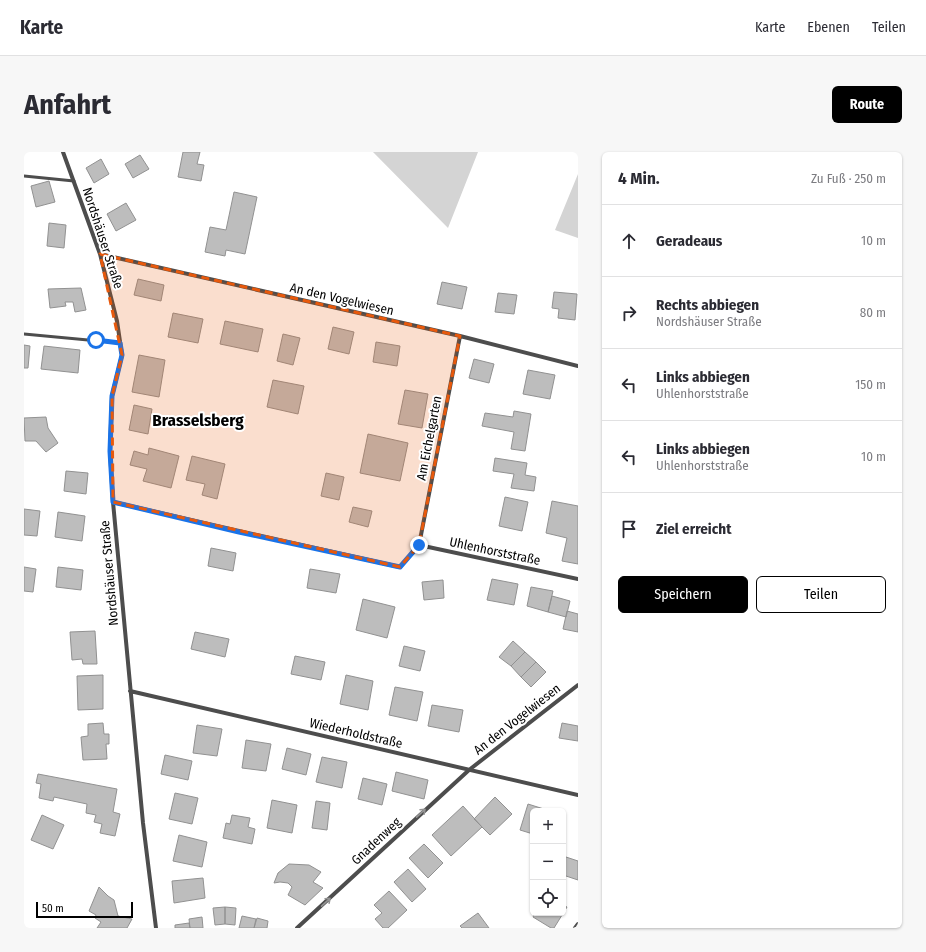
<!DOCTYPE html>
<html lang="de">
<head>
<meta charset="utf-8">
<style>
	:root { --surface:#fff; --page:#f7f7f7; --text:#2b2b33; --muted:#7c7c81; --line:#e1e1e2; --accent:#000 }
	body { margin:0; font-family:"Fira Sans Condensed",sans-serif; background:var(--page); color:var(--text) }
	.controls { position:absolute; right:12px; bottom:12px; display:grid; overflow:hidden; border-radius:6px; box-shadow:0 1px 3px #0004 }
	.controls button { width:36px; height:36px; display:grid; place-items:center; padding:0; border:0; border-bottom:1px solid var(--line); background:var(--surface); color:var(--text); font:20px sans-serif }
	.scale { position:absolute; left:12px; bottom:10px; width:97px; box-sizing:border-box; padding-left:4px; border:2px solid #000; border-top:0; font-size:11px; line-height:14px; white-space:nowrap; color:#000; -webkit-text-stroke:3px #fff; paint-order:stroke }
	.stop { position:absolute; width:12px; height:12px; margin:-9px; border:3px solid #1a73e8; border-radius:50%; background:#fff }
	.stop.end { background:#1a73e8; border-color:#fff; box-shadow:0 1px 4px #0008 }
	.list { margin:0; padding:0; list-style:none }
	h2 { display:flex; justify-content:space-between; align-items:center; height:52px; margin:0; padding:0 16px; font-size:17px }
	h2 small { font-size:13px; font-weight:400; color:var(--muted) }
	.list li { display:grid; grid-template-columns:26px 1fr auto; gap:12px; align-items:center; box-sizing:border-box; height:72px; padding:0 16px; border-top:1px solid var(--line) }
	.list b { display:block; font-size:15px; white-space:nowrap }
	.list p { margin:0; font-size:13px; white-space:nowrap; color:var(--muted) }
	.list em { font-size:13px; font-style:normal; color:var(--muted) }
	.actions { display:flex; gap:8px; padding:12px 16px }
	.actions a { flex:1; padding:9px 0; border:1px solid var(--accent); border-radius:6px; text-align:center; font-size:14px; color:var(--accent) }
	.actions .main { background:var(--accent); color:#fff }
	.icon { flex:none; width:22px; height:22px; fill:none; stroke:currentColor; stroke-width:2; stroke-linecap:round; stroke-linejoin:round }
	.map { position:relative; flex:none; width:554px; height:776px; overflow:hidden; border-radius:6px }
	header { display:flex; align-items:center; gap:24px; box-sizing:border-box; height:56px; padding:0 20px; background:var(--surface); border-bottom:1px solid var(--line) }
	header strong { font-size:19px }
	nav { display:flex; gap:22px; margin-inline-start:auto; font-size:14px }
	.intro { display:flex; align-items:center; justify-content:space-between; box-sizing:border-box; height:96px; padding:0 24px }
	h1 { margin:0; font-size:28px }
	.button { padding:10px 18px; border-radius:6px; background:var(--accent); color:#fff; font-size:14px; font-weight:700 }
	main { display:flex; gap:24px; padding:0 24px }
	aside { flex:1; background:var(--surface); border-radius:6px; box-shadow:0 1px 3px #0004 }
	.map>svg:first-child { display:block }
</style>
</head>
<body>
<header>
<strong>Karte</strong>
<nav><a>Karte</a><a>Ebenen</a><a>Teilen</a></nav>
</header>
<div class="intro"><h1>Anfahrt</h1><a class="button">Route</a></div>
<main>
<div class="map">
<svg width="554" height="776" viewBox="0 0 554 776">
	<rect width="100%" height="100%" fill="#fff"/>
	<path fill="#d4d4d4" d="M349 0H454L424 76Z
		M554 22V86L531 78Z"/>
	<path fill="#bdbdbd" stroke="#919191" d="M159 0H176L173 12 180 13 177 29 154 25Z
		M116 3 125 17 109 26 101 12Z
		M77 7 85 22 70 31 62 16Z
		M25 29 31 50 12 55 7 34Z
		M210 40 233 45 221 102 202 98 201 104 181 100 186 75 202 78Z
		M102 51 112 68 92 79 83 62Z
		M25 71 42 73 40 96 23 94Z
		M114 127 140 133 137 149 110 143Z
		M418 130 443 135 438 157 413 152Z
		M57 136 62 158 51 160 49 150H41L42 154 26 156 24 137Z
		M530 140 553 142 551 168 534 166 535 157 528 156Z
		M474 141 493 143 490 162 471 160Z
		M149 161 179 167 174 191 144 185Z
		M201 169 239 177 234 200 196 192Z
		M309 175 330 180 325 202 304 197Z
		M259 182 276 186 269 213 253 209Z
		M352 190 376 194 373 214 349 210Z
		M0 193 6 194 4 216H0Z
		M20 194 56 198 54 221 17 217Z
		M115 203 141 208 135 245 108 240Z
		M450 207 470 212 465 231 445 226Z
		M504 218 531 223 526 247 499 242Z
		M249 228 280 234 274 262 243 255Z
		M381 238 404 242 398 276 374 272Z
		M110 253 128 257 124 282 105 278Z
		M490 259 507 262 501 299 487 297 490 280 458 274 461 261 489 265Z
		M22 265 24 276 34 291 22 300 12 289H1L0 266Z
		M344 282 384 291 376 329 336 321Z
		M125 296 155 304 147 336 119 329 123 317 106 313 110 299 124 303Z
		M168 304 201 312 193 347 178 343 181 332 162 328Z
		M471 306 503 311 501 323 512 325 510 339 487 336 490 322 469 319Z
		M42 319 64 321 62 342 40 339Z
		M302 321 320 325 315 348 297 344Z
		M481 345 504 350 498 379 475 374Z
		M528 349 554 354V412L538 409 543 386 522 381Z
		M329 355 348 359 344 375 325 370Z
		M0 357 16 359 13 384 0 383Z
		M34 360 61 364 58 389 31 385Z
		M187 396 212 401 209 419 184 414Z
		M0 415 12 417 9 440 0 439Z
		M34 415 59 418 57 438 32 435Z
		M286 417 316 422 312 441 283 436Z
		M468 427 494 432 490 453 463 448Z
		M419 428 420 446 400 448 398 430Z
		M507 435 529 439 524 460 503 454Z
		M528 444 546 449 542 465 524 460Z
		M339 447 371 455 363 486 332 478Z
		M543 459 554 462V480L539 477Z
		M71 479 73 512H59L58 507 48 508 46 480Z
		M171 480 205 487 201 505 167 497Z
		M489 489 501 500 487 514 475 505Z
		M380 494 401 499 396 519 375 514Z
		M501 500 512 510 497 525 487 514Z
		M271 504 301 510 297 528 267 522Z
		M512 510 522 520 507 535 497 525Z
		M79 523V557L54 558 53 524Z
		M322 523 349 529 344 558 316 552Z
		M371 535 399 540 393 569 365 563Z
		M408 553 439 558 435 580 404 574Z
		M79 571 80 582H85V592H82L83 607 59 608 57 585 64 584V572Z
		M538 571 554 574V589L535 586Z
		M173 573 198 577 193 604 169 601Z
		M222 588 247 592 242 619 218 616Z
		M263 596 287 602 282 623 258 617Z
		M141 603 168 609 164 628 137 622Z
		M298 605 323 610 318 636 292 630Z
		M372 620 404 628 400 647 368 639Z
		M14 622 93 637 89 660 96 662 91 684 76 681 78 672 70 670 72 663 62 661 63 652 30 645 29 649 15 646 17 632 12 631Z
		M339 626 363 632 358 653 334 647Z
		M151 641 174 646 168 672 145 667Z
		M471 645 488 662 466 683 450 667Z
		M248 648 273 653 268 681 243 676Z
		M292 649 306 651 303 678 288 676Z
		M504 652 523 658 509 659V682L496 678Z
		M439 654 458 675 427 704 408 683Z
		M18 663 40 673 29 697 7 688Z
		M208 663 226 666 224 675 231 677 228 692 199 686 202 671 206 672Z
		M155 683 183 690 178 715 149 709Z
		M400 692 419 711 404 726 385 706Z
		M539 704 554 709V728L539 723Z
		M265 712 285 713 297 720 289 730 299 736 281 753 264 743 268 735 264 731 256 730 250 731 254 721Z
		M384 717 402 737 388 750 370 730Z
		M179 726 181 746 150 751 148 729Z
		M75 735 84 744 90 748 94 764 108 767 103 776H73L77 770 71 766 72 763 65 759Z
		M365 739 383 758 364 776H359L351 767 358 761 350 753Z
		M539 753 543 755 530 776H527L509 765 511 761H539Z
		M201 755 212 756 211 773 201 772Z
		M201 755V772L191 773 189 756Z
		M454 761 465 776H438L436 774Z
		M218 764 232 767 230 776H215Z
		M178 765 179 776H166L165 767Z
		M233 766 244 769 243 776H230Z
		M165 771 166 776H151V773Z"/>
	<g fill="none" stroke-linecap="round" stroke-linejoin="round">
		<path stroke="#4d4d4d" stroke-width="3" d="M0 24 50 29
			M0 182 96 191"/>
		<path stroke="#4d4d4d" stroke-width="4" d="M39 0 76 102 93 169 98 203 88 244 86 299 89 350 119 671 132 776
			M76 102 436 184 554 214
			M89 350 215 379 376 415 395 393 554 427
			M395 393 436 184
			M106 539 554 643
			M273 776 445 618 554 533
			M551 776 554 772"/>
	</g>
	<defs><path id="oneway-shaft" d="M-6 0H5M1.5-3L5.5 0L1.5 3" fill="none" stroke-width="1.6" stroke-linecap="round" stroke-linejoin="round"/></defs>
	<g stroke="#949494">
		<use href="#oneway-shaft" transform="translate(397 661) rotate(-43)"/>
		<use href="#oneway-shaft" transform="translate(302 750) rotate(-43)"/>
	</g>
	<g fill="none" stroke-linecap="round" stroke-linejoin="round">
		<path stroke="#1a73e8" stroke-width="5" d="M72 188 96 191 98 203 88 244 86 299 89 350 215 380 376 415 395 393"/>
	</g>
	<path fill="#e8590c" fill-opacity="0.2" stroke="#e8590c" stroke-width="3" stroke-dasharray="8 5" stroke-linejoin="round" d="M76 102 436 184 395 393 376 415 89 350 88 244 98 203Z"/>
	<g text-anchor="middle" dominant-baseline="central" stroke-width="4" stroke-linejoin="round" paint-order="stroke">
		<g font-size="13" fill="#000" stroke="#fff">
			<text transform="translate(79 86) rotate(72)">Nordshäuser Straße</text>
			<text transform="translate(318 147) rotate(13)">An den Vogelwiesen</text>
			<text transform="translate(405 286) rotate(-79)">Am Eichelgarten</text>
			<text transform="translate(471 399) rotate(12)">Uhlenhorststraße</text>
			<text transform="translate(85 421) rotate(-95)">Nordshäuser Straße</text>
			<text transform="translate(493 567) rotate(-38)">An den Vogelwiesen</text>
			<text transform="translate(332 581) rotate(13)">Wiederholdstraße</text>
			<text transform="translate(352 689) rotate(-43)">Gnadenweg</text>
		</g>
		<g font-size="17" font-weight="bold" fill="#000" stroke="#fff">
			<text x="174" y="268">Brasselsberg</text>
		</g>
	</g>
</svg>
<div class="controls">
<button>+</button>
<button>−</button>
<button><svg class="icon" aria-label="locate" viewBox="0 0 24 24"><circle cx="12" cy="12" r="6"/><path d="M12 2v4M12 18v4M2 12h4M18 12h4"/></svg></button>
</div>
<div class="scale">50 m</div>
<div class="stop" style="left:72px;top:188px"></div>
<div class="stop end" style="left:395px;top:393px"></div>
</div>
<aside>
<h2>4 Min.<small>Zu Fuß · 250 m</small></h2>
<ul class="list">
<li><svg class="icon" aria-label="ahead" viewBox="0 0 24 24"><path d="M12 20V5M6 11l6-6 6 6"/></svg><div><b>Geradeaus</b></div><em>10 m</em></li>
<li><svg class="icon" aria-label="right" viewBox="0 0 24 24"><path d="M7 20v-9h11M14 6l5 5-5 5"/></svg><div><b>Rechts abbiegen</b><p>Nordshäuser Straße</p></div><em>80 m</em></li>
<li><svg class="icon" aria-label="left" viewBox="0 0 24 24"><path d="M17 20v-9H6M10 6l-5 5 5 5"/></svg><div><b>Links abbiegen</b><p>Uhlenhorststraße</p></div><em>150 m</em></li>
<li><svg class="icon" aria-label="left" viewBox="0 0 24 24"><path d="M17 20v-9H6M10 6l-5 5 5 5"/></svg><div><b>Links abbiegen</b><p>Uhlenhorststraße</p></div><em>10 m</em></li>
<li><svg class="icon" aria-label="arrive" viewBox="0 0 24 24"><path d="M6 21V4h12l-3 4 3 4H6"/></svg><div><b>Ziel erreicht</b></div></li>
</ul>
<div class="actions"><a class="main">Speichern</a><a>Teilen</a></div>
</aside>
</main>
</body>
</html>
